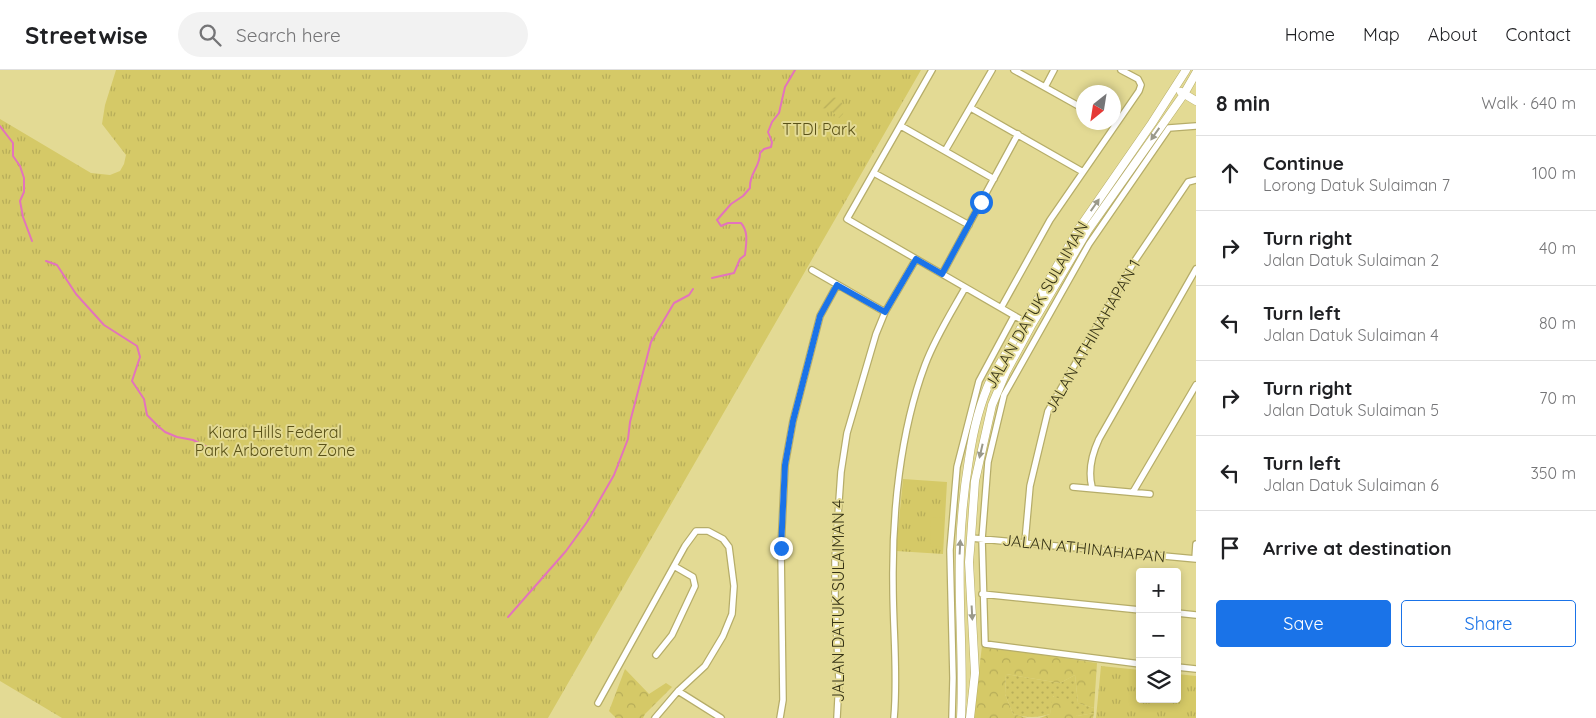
<!DOCTYPE html>
<html lang="en">
<head>
<meta charset="utf-8">
<style>
	:root { --surface:#fff; --page:#f2f2f2; --text:#202124; --muted:#757577; --line:#e0e0e0; --accent:#1a73e8 }
	body { margin:0; font-family:Quicksand,sans-serif; background:var(--page); color:var(--text) }
	.controls { position:absolute; right:15px; bottom:15px; display:grid; overflow:hidden; border-radius:5px; box-shadow:0 2px 8px #0003 }
	.controls button { width:45px; height:45px; display:grid; place-items:center; padding:0; border:0; border-bottom:1px solid var(--line); background:var(--surface); color:var(--text); font:25px sans-serif }
	.compass { position:absolute; left:1076px; top:15px; width:45px; height:45px; border-radius:50%; background:var(--surface); box-shadow:0 2px 8px #0003; rotate:210deg }
	.stop { position:absolute; width:15px; height:15px; margin:-11px; border:4px solid #1a73e8; border-radius:50%; background:#fff }
	.stop.end { background:#1a73e8; border-color:#fff; box-shadow:0 1px 5px #0008 }
	.list { margin:0; padding:0; list-style:none }
	h2 { display:flex; justify-content:space-between; align-items:center; height:65px; margin:0; padding:0 20px; font-size:21px }
	h2 small { font-size:16px; font-weight:400; color:var(--muted) }
	.list li { display:grid; grid-template-columns:32px 1fr auto; gap:15px; align-items:center; box-sizing:border-box; height:75px; padding:0 20px; border-top:1px solid var(--line) }
	.list b { display:block; font-size:19px; white-space:nowrap }
	.list p { margin:0; font-size:16px; white-space:nowrap; color:var(--muted) }
	.list em { font-size:16px; font-style:normal; color:var(--muted) }
	.actions { display:flex; gap:10px; padding:15px 20px }
	.actions a { flex:1; padding:11px 0; border:1px solid var(--accent); border-radius:5px; text-align:center; font-size:18px; color:var(--accent) }
	.actions .main { background:var(--accent); color:#fff }
	.icon { flex:none; width:28px; height:28px; fill:none; stroke:currentColor; stroke-width:2; stroke-linecap:round; stroke-linejoin:round }
	.map { position:relative; flex:none; width:1196px; height:648px; overflow:hidden }
	header { display:flex; align-items:center; gap:30px; box-sizing:border-box; height:70px; padding:0 25px; background:var(--surface); border-bottom:1px solid var(--line) }
	header strong { font-size:24px }
	nav { display:flex; gap:28px; margin-inline-start:auto; font-size:18px }
	.search { width:350px; height:45px; background:var(--page); display:flex; align-items:center; gap:12px; box-sizing:border-box; padding:0 18px; border-radius:28px; color:var(--muted); font-size:19px }
	main { display:flex }
	aside { flex:1; background:var(--surface) }
	.map>svg:first-child { display:block }
</style>
</head>
<body>
<header>
<strong>Streetwise</strong>
<div class="search"><svg class="icon" aria-label="search" viewBox="0 0 24 24"><circle cx="10" cy="10" r="6"/><path d="M15 15l6 6"/></svg>Search here</div>
<nav><a>Home</a><a>Map</a><a>About</a><a>Contact</a></nav>
</header>
<main>
<div class="map">
<svg width="1196" height="648" viewBox="0 0 1196 648">
	<defs>
		<pattern id="grass-dots" width="8" height="8" patternUnits="userSpaceOnUse" patternTransform="scale(1.25)"><rect width="8" height="8" fill="#d5c967"/><path d="M2 2h.1M6 6h.1" fill="none" stroke="#b7ad59" stroke-width="1.8" stroke-linecap="round"/></pattern>
		<pattern id="forest-crowns" width="20" height="18" patternUnits="userSpaceOnUse" patternTransform="scale(1.25)"><rect width="20" height="18" fill="#d5c967"/><path d="M2 6a3 3 0 1 1 6 0M12 15a3 3 0 1 1 6 0" fill="none" stroke="#b7ad59"/></pattern>
		<pattern id="park-tufts" width="24" height="20" patternUnits="userSpaceOnUse" patternTransform="scale(1.25)"><rect width="24" height="20" fill="#d5c967"/><path d="M3 7l-1-3M5 7V3M7 7l1-3M15 17l-1-3M17 17v-4M19 17l1-3" fill="none" stroke="#b7ad59"/></pattern>
		<pattern id="garden-furrows" width="10" height="10" patternUnits="userSpaceOnUse" patternTransform="scale(1.25)"><rect width="10" height="10" fill="#d5c967"/><path d="M-1 1l2-2M0 10L10 0M9 11l2-2" fill="none" stroke="#b7ad59"/></pattern>
	</defs>
	<rect width="100%" height="100%" fill="#e3da94"/>
	<path fill="url(#grass-dots)" d="M1006 604 1060 613 1075 605 1078 633 1094 638V643L1077 646 1053 626 1050 644C1037 648 1027 648 1013 644L1005 624Z"/>
	<path fill="url(#forest-crowns)" d="M982 576 1097 593 1094 638 1078 633 1075 605 1060 613 1006 604 1005 624 1013 644 1027 648H973Z
		M625 599 649 624 666 613 672 617 645 644 643 648H616L609 641Z
		M1052 626 1070 632 1077 646 1094 643 1093 648H1040L1050 644Z"/>
	<path fill="url(#park-tufts)" d="M116 0H921L548 648H62L0 611V49L91 103 110 105 120 101 124 94 126 85 102 54 105 35Z
		M903 409 947 412 943 484 896 481Z
		M1101 596 1140 600V629H1177V604L1196 606V648H1096Z"/>
	<path fill="url(#garden-furrows)" d="M831 27 837 28 844 35 843 44 839 48 829 39 821 38 823 31Z"/>
	<path fill="#d5c967" d="M931 447 943 448 942 477 930 476Z"/>
	<g fill="none" stroke-linecap="round" stroke-linejoin="round">
		<path stroke="#e373bc" stroke-width="2" d="M0 56 13 73V86L20 96 24 108V122L20 131 23 147 32 171
			M46 191 57 195 76 224 104 255 137 276 140 287 132 311 144 329 147 345 158 356 165 362 177 367 193 370 209 378
			M712 208 734 203 740 189 745 185C746 174 749 162 741 153H728L721 156 717 150 731 134 743 126 750 118C749 103 760 98 760 83L764 79 771 77 772 72 768 62 772 52 779 43 785 17 795 0
			M508 547 566 481 587 452 614 405 628 369 630 352 651 272 674 233 689 225 693 219"/>
		<g stroke="#b6ad69" stroke-width="8">
			<path id="street" d="M932 0 847 149 1027 253
				M1014 0 1084 39
				M1045 17 1054 0
				M971 38 1083 102
				M901 56 994 109
				M945 81 992 0
				M874 103 969 155
				M812 200 885 242
				M942 204 1018 64
				M1001 238 1050 150 1139 21 1141 15 1138 9 1121 0
				M1073 417 1150 424
				M1092 417C1088 401 1092 384 1099 369L1196 199
				M1133 422 1196 315
				M971 468 1196 489
				M1025 472 1030 416 1048 341 1134 192 1188 112 1196 110
				M1195 489 1196 474
				M982 524 1140 540
				M1177 543 1196 545
				M656 585 672 565 695 516 693 507 674 496
				M1140 594 985 574 982 469 988 392 1004 325 1089 174 1169 58 1196 56
				M1177 597 1196 599
				M678 621 721 648
				M598 633 685 476 696 461H708L723 469 729 477 734 516 732 544 723 566 705 596 678 621 655 648
				M780 648 783 630 781 478 785 395 793 351 820 246 837 215
				M837 648 839 609 835 532V489L841 402 847 363 876 264 885 242 916 189
				M894 648C898 604 893 560 893 515 892 444 900 362 925 295 935 268 951 243 965 218
				M952 648 953 608 950 480 957 397 979 311 1014 246"/>
		</g>
		<g stroke="#b6ad69" stroke-width="9">
			<path id="secondary" d="M1181 22 1196 31
				M961 648C964 592 958 536 960 480 961 450 964 419 969 389 973 361 979 335 991 309L1080 157 1152 53 1186 0
				M970 648 975 603 969 492 971 468 975 411 992 335 1006 302 1031 256 1088 160 1184 24 1196 3"/>
		</g>
		<use href="#street" stroke="#fff" stroke-width="5.5"/>
		<use href="#secondary" stroke="#fff" stroke-width="8"/>
	</g>
	<defs><path id="oneway-solid" d="M-6-.8H1V-3.2L6.5 0L1 3.2V.8H-6Z" transform="scale(1.25)"/></defs>
	<g fill="#9a998a">
		<use href="#oneway-solid" transform="translate(1155 64) rotate(125)"/>
		<use href="#oneway-solid" transform="translate(1095 135) rotate(-55)"/>
		<use href="#oneway-solid" transform="translate(981 381) rotate(103)"/>
		<use href="#oneway-solid" transform="translate(960 477) rotate(-87)"/>
		<use href="#oneway-solid" transform="translate(972 543) rotate(87)"/>
	</g>
	<g fill="none" stroke-linecap="round" stroke-linejoin="round">
		<path stroke="#1a73e8" stroke-width="6" d="M781 478 785 395 793 351 820 246 837 215 885 242 916 189 942 204 981 132"/>
	</g>
	<g text-anchor="middle" dominant-baseline="central" stroke-width="4" stroke-linejoin="round" paint-order="stroke">
		<g font-size="16" fill="#5a5218" stroke="#e3da94">
			<text x="819" y="59">TTDI Park</text>
			<text x="275" y="362">Kiara Hills Federal<tspan x="275" dy="18">Park Arboretum Zone</tspan></text>
		</g>
		<g font-size="16" fill="#363316" stroke="#e3da94">
			<text transform="translate(1036 235) rotate(-60)">JALAN DATUK SULAIMAN</text>
			<text transform="translate(1092 266) rotate(-60)">JALAN ATHINAHAPAN 1</text>
			<text transform="translate(1084 478) rotate(6)">JALAN ATHINAHAPAN</text>
			<text transform="translate(838 531) rotate(-90)">JALAN DATUK SULAIMAN 4</text>
		</g>
	</g>
</svg>
<div class="controls">
<button>+</button>
<button>−</button>
<button><svg class="icon" aria-label="layers" viewBox="0 0 24 24"><path d="M12 4l9 5-9 5-9-5zM3 14l9 5 9-5"/></svg></button>
</div>
<svg class="compass" viewBox="-18 -18 36 36"><path d="M0-13l5 13h-10z" fill="#e53935"/><path d="M0 13l5-13h-10z" fill="#757577"/></svg>
<div class="stop" style="left:981px;top:132px"></div>
<div class="stop end" style="left:781px;top:478px"></div>
</div>
<aside>
<h2>8 min<small>Walk · 640 m</small></h2>
<ul class="list">
<li><svg class="icon" aria-label="ahead" viewBox="0 0 24 24"><path d="M12 20V5M6 11l6-6 6 6"/></svg><div><b>Continue</b><p>Lorong Datuk Sulaiman 7</p></div><em>100 m</em></li>
<li><svg class="icon" aria-label="right" viewBox="0 0 24 24"><path d="M7 20v-9h11M14 6l5 5-5 5"/></svg><div><b>Turn right</b><p>Jalan Datuk Sulaiman 2</p></div><em>40 m</em></li>
<li><svg class="icon" aria-label="left" viewBox="0 0 24 24"><path d="M17 20v-9H6M10 6l-5 5 5 5"/></svg><div><b>Turn left</b><p>Jalan Datuk Sulaiman 4</p></div><em>80 m</em></li>
<li><svg class="icon" aria-label="right" viewBox="0 0 24 24"><path d="M7 20v-9h11M14 6l5 5-5 5"/></svg><div><b>Turn right</b><p>Jalan Datuk Sulaiman 5</p></div><em>70 m</em></li>
<li><svg class="icon" aria-label="left" viewBox="0 0 24 24"><path d="M17 20v-9H6M10 6l-5 5 5 5"/></svg><div><b>Turn left</b><p>Jalan Datuk Sulaiman 6</p></div><em>350 m</em></li>
<li><svg class="icon" aria-label="arrive" viewBox="0 0 24 24"><path d="M6 21V4h12l-3 4 3 4H6"/></svg><div><b>Arrive at destination</b></div></li>
</ul>
<div class="actions"><a class="main">Save</a><a>Share</a></div>
</aside>
</main>
</body>
</html>
